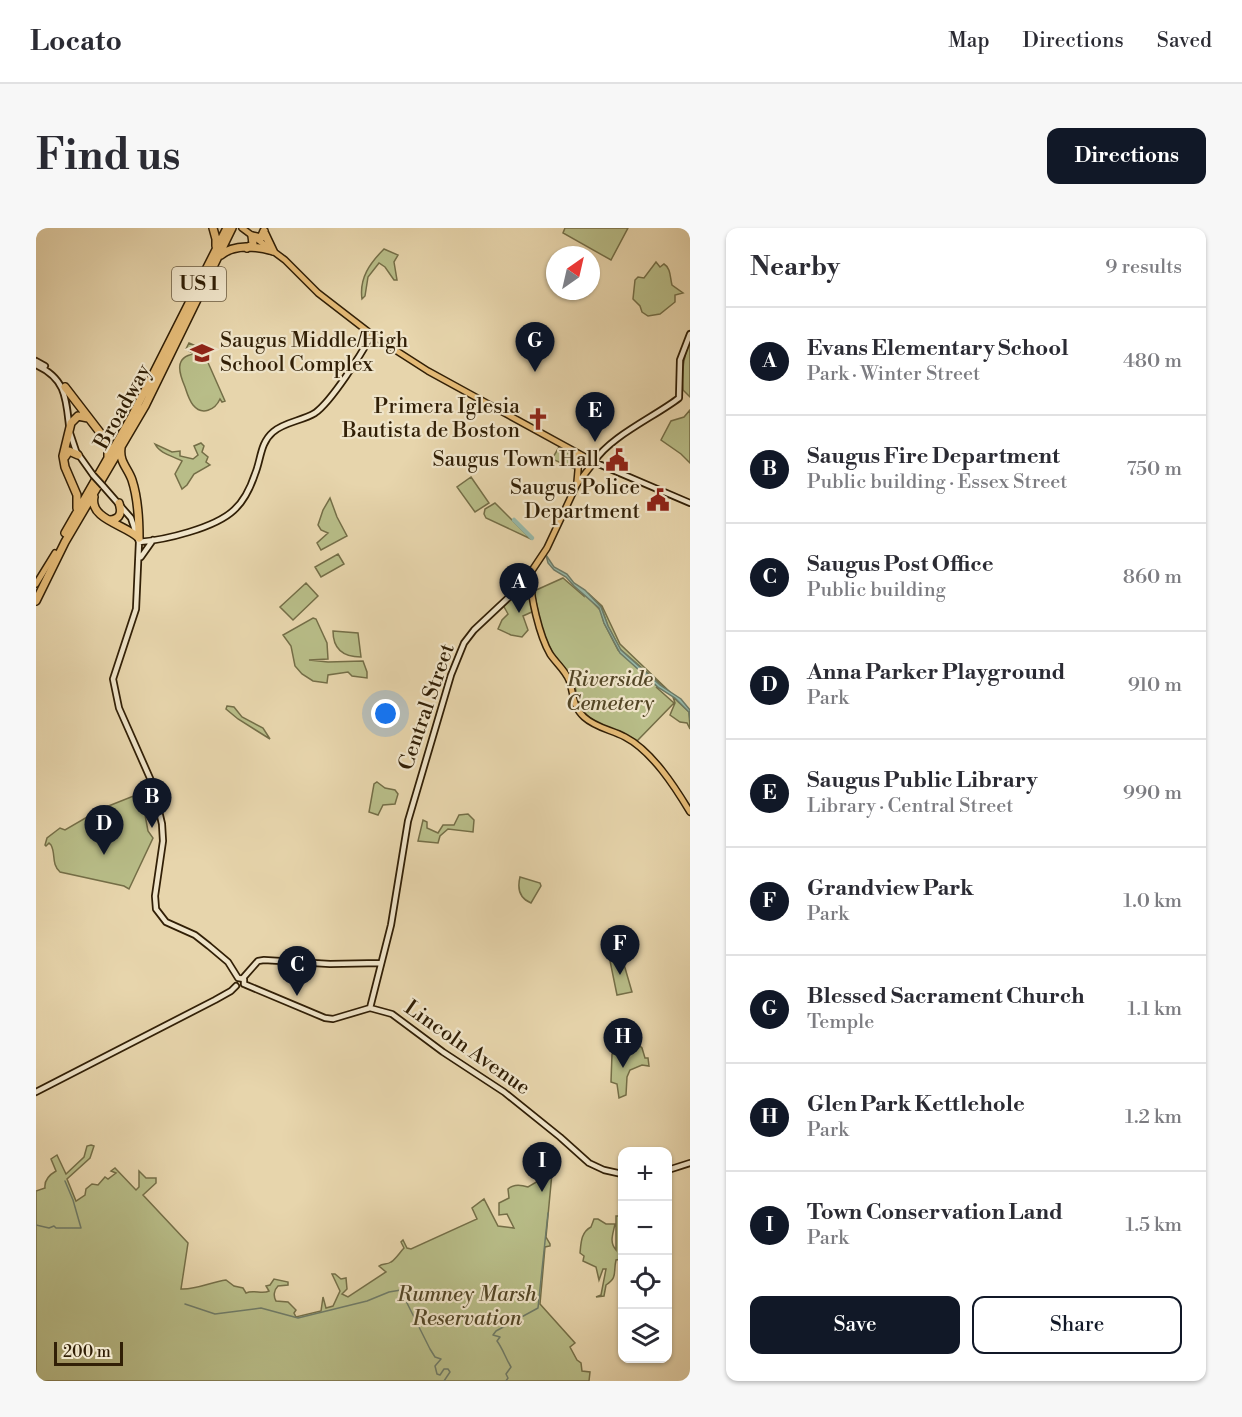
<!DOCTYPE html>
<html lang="en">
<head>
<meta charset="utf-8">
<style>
	:root { --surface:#fff; --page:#f7f7f7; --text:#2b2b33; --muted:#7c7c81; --line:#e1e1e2; --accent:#111827 }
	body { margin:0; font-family:"Libre Bodoni",serif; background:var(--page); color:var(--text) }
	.controls { position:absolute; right:18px; bottom:18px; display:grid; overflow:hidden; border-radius:12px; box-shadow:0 2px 4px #0004 }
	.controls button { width:54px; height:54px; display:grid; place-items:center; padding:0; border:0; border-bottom:2px solid var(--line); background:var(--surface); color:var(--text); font:30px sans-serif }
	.compass { position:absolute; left:510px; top:18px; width:54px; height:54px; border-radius:50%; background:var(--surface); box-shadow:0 2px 4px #0004; rotate:34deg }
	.scale { position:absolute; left:18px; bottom:15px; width:69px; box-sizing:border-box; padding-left:6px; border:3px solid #311f06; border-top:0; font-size:16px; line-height:21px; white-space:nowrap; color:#311f06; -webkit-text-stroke:4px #efe4c9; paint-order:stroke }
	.you { position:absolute; left:350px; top:486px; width:21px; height:21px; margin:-15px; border:4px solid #fff; border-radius:50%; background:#1a73e8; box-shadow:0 0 0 9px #1a73e833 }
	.badge { display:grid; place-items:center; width:39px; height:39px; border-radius:50%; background:var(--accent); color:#fff; font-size:20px; font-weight:700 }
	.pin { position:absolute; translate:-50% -50px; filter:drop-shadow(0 2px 3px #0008) }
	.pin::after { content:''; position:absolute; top:32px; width:21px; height:18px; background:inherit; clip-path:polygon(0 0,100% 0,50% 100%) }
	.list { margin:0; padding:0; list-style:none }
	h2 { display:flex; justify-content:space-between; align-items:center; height:78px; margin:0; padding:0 24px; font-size:26px }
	h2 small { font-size:20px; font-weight:400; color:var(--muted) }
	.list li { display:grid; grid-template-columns:39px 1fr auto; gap:18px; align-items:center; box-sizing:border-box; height:108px; padding:0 24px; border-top:2px solid var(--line) }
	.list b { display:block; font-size:22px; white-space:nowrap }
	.list p { margin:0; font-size:20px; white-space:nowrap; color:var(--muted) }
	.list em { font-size:20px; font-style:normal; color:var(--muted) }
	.actions { display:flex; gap:12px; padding:18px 24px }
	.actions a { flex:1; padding:14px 0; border:2px solid var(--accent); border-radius:12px; text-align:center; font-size:21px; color:var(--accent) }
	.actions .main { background:var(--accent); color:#fff }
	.icon { flex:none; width:33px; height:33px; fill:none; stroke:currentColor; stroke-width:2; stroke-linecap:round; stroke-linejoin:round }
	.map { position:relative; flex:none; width:654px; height:1153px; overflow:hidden; border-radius:12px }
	header { display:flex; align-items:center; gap:36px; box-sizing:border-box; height:84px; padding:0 30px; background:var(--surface); border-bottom:2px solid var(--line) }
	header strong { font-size:28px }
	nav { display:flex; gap:33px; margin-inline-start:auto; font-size:21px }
	.intro { display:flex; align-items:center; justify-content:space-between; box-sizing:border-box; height:144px; padding:0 36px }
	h1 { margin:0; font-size:42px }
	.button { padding:15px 27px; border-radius:12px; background:var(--accent); color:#fff; font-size:21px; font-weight:700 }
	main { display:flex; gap:36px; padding:0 36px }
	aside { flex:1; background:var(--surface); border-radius:12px; box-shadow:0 2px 4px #0004 }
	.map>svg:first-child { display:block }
</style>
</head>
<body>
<header>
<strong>Locato</strong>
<nav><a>Map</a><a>Directions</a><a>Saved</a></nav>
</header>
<div class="intro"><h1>Find us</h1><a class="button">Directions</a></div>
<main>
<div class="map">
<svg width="654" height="1153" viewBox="0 0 654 1153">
	<rect width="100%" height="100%" fill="#e7d5ac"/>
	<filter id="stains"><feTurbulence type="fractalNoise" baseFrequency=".00333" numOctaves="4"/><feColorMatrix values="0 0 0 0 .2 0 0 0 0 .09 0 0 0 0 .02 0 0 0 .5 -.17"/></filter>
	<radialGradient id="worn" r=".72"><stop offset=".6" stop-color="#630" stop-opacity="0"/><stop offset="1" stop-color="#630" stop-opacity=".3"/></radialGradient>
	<path fill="#b8bd88" stroke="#746e47" stroke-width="1.5" d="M529 0H592L575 32 527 5Z
		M348 21 362 27 358 34 361 52H358L349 39 343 35 332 49 329 68 326 71C323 50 334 35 348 21Z
		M620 34 624 39 628 36C635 40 634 50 636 57L647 65 639 67V74L624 86 612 88 606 84 604 78 597 71 599 52 602 49 608 50Z
		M654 112V169L647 162C646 143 647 129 654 112Z
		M153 115 162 119 159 126 170 130 189 173 186 174 184 171C179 182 166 188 157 177 153 172 151 165 149 159 143 145 138 129 158 126L150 121Z
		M654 182V235L645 226 625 212 635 193 648 189Z
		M165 215 168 218 166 224 172 229 170 234 174 237 158 246 151 257 146 261 139 246 146 233C137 228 124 226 119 216L136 224 144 223V228L157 231 162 227 158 218Z
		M523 219 538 229 539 241 516 231Z
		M435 249 453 275 439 284 421 259Z
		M294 270 301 289 311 308 285 322 281 315 292 305 285 302 282 297 287 282Z
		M459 275 495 311 450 290 448 286 449 281Z
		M302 326 308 336 285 349 279 339Z
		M527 350 548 368V365L549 366 565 383 568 395 582 422 623 460 620 459 638 475 601 513C586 502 565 500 552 488 539 477 543 464 536 451 532 441 522 434 517 425 506 408 502 383 498 363Z
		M270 355 282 368 257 392 244 379Z
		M488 359 493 362 498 383 487 388 492 402 486 409 475 407 462 401 466 392 472 386 467 377Z
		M552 365 566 378 584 416 635 465 584 421 572 398 565 379Z
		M277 390 280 391 291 415 292 431 273 432 292 434 327 433 331 444V450L316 448 312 444 292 447 291 455 277 453 266 446 259 438 255 418 247 407Z
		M297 403 322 405 325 429C308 429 297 422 297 403Z
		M637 469 653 484 654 501 651 495 644 494 634 487 639 475Z
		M191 478 198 479 206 489 227 500 234 511 202 491 190 481Z
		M341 554 349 560 359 562 362 566 359 576 347 577 342 587 333 584 338 556Z
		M105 565 112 603 117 610 93 661 88 658 24 644C15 636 20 626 15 617L13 615 10 618 9 617 11 610 24 600 29 602 65 581Z
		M432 586 438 592 437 604 412 601 404 608 402 615 382 613 387 592 391 594V600L402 605 407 597H418L423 587Z
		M484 649 504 655 505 658 495 675C483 670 481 661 484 649Z
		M589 726 587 733 596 764 581 767 573 728Z
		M592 807 606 820 609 830H612L613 838 606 837 594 842 591 849 590 867 583 870 581 856 575 854 576 826 579 825V810L591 809Z
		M55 917 58 918 54 930 31 951 40 973 49 967 50 961 56 956 62 957 69 949 72 951 80 945 75 943 79 940 100 962 103 959V943L110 950H120V955L107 967 152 1015 145 1061C160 1062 175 1054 190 1052L198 1058 207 1060 210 1065C218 1061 226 1067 233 1063L230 1058 234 1057 238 1051 252 1054V1057L242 1058C238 1062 237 1068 240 1073L252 1074 260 1082 258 1085 260 1089 285 1083 287 1069 290 1080 297 1078 304 1063 296 1046H299L305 1051 310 1050 311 1061 306 1066 312 1069 350 1044 343 1038C347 1035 351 1037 355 1034 360 1031 364 1024 368 1020L365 1014 367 1012 371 1020 375 1021 441 991 436 980 448 971 462 998 478 1000 471 986 463 987V975L473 970 472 961C477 956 486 957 492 959L516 945 510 1009 514 1016V1018L509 1019 504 1076 539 1115 534 1119 541 1132 545 1135 546 1143 554 1144 553 1153H0V963L9 960C8 952 13 947 20 943L15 931 21 927 30 946 48 929 51 918Z
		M580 988H586V1031L580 1032C577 1045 582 1049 570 1057L568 1068 560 1069 565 1067 570 1041H567L563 1052 560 1039 547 1033 548 1028 544 1025C545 1015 545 1004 555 999L558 991H562L570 996H579C577 1006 573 1014 580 1022Z"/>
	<path fill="#97b9aa" stroke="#6e7b68" stroke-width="1.5" d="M510 327 518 339 531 346 538 355 549 362 565 379 572 398 585 422 624 457 645 471 654 482V492L653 484 639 470 623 460 584 425 568 395 563 380 538 358 530 349 518 342 512 335Z"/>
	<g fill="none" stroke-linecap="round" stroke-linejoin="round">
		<path stroke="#6e7b68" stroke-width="1.5" d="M0 997 13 1000 18 998 20 1000H45L37 972 29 953
			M149 1076 179 1086 225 1080 262 1090 331 1073 353 1064 365 1062 366 1068 369 1071 394 1121 399 1129 405 1131 399 1138 401 1146 404 1147 408 1141H412L414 1144 408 1153
			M470 1153 472 1150 470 1146 475 1139C469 1129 467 1121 461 1113L464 1109 457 1107 460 1103 502 1080 512 985"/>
		<path stroke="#97b9aa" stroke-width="4.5" d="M478 292 496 310"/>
		<g stroke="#311f06" stroke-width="8">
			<path id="secondary" d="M654 106 644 132 643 170C620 188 573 209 558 234L654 275
				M0 133 9 138
				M0 137C29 150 30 169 33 197
				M34 205 40 223 57 247
				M67 258 95 290 103 314 100 381 77 451 83 480 117 557 126 596 127 613 119 668 120 681 130 694 159 707 173 718 192 734 202 750 208 751V756
				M103 314C129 312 179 300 198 282 208 273 215 258 219 246 225 232 224 215 237 204 248 194 266 193 279 185 296 173 325 126 336 107
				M105 329 117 312
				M207 750 222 733 228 732 294 736 345 735
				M208 756 289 790 297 791 334 780 356 786 407 824 468 864 524 909 553 935 568 942 586 946
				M334 780 355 697 372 593 415 447 428 415 438 402 487 356
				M0 864 179 772 195 763 200 758
				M632 942 654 935"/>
		</g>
		<g stroke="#311f06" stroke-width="8">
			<path id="primary" d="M206 0 249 32 282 65 339 109 392 143 558 234 541 256 511 320 487 356 496 364
				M536 224C546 233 541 243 541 256
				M495 347C493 366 504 409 514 426 520 435 529 442 533 452 538 466 536 478 548 489 560 500 576 502 589 509 616 523 639 559 654 584
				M0 356 19 325"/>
		</g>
		<g stroke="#311f06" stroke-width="10">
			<path id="highway" d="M177 0 180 11V18
				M228 4 237 23
				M211 20 217 16 216 8 225 10 228 3
				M185 27C198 16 221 18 237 23
				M29 159 69 211 72 218V229
				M85 220C83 234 92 240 96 252 102 270 103 291 103 310
				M29 229 33 223 42 227
				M58 269C53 291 90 297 103 310
				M41 280V267L29 239 27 228 35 195 42 188 52 190
				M74 292C85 291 86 284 83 275
				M29 305 95 190 191 0
				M0 373 29 314 109 178 196 0"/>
		</g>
		<use href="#secondary" stroke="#efe4c9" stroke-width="4.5"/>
		<use href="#primary" stroke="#e4ba76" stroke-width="5"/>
		<use href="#highway" stroke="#e4ba76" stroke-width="7"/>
		<g stroke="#311f06" stroke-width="8" stroke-linecap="butt">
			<path id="secondary-bridge" d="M57 247 67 258"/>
		</g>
		<use href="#secondary-bridge" stroke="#efe4c9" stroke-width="4.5"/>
	</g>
	<defs>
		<g id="school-bare" transform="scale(1.8)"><path d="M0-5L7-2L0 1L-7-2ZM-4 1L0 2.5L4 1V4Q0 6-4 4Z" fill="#8f2418" stroke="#efe4c9" stroke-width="2.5" paint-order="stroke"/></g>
		<g id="church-bare" transform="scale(1.8)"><path d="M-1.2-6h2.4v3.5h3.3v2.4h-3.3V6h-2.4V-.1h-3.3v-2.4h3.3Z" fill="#8f2418" stroke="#efe4c9" stroke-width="2.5" paint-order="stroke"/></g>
		<g id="civic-bare" transform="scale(1.8)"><path d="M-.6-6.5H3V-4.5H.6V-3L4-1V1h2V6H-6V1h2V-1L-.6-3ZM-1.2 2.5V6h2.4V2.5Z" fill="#8f2418" stroke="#efe4c9" stroke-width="2.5" paint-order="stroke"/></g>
	</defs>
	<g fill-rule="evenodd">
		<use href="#school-bare" x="166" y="125"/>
		<use href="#church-bare" x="502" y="191"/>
		<use href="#civic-bare" x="581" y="232"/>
		<use href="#civic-bare" x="622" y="272"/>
	</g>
	<g text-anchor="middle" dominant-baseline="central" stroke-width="4.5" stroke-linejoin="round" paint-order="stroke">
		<rect fill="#efe4c9" stroke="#6a5a40" stroke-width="1.5" x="136" y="39" width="54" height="34" rx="4.5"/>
		<g font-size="20" font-weight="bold" fill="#311f06">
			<text x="163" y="56">US 1</text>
		</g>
		<g font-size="21" fill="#311f06" stroke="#efe4c9" text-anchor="end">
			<text x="184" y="113" text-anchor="start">Saugus Middle/High<tspan x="184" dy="24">School Complex</tspan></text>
			<text x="484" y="179">Primera Iglesia<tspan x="484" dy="24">Bautista de Boston</tspan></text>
			<text x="563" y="232">Saugus Town Hall</text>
			<text x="604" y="260">Saugus Police<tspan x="604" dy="24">Department</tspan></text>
		</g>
		<g font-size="21" fill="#311f06" stroke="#efe4c9">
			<text transform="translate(87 179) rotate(-61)">Broadway</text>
			<text transform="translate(391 479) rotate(-71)">Central Street</text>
			<text transform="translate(431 820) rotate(35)">Lincoln Avenue</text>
		</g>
		<g font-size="21" font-style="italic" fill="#534626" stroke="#efe4c9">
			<text x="574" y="452">Riverside<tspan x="574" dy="24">Cemetery</tspan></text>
			<text x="431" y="1067">Rumney Marsh<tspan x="431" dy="24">Reservation</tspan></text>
		</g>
	</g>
	<rect width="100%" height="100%" filter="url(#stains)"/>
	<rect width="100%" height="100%" fill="url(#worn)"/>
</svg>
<div class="controls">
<button>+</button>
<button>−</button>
<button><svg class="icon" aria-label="locate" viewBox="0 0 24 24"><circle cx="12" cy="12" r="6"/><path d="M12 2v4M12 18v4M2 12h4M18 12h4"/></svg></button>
<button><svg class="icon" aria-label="layers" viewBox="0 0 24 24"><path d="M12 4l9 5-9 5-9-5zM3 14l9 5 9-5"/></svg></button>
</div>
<svg class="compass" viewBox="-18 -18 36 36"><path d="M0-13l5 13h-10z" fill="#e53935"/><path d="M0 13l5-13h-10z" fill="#7c7c81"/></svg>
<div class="scale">200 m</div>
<div class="you"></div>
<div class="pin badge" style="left:483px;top:385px">A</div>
<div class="pin badge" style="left:116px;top:600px">B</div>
<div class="pin badge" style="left:261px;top:768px">C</div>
<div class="pin badge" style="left:68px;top:627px">D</div>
<div class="pin badge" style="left:559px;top:214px">E</div>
<div class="pin badge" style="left:584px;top:747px">F</div>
<div class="pin badge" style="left:499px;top:144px">G</div>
<div class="pin badge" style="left:587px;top:840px">H</div>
<div class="pin badge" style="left:506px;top:964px">I</div>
</div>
<aside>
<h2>Nearby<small>9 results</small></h2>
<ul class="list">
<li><span class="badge">A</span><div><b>Evans Elementary School</b><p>Park · Winter Street</p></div><em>480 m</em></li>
<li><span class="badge">B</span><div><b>Saugus Fire Department</b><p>Public building · Essex Street</p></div><em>750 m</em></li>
<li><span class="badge">C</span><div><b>Saugus Post Office</b><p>Public building</p></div><em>860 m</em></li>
<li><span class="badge">D</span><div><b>Anna Parker Playground</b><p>Park</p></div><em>910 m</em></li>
<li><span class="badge">E</span><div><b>Saugus Public Library</b><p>Library · Central Street</p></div><em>990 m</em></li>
<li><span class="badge">F</span><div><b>Grandview Park</b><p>Park</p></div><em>1.0 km</em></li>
<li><span class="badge">G</span><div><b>Blessed Sacrament Church</b><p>Temple</p></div><em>1.1 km</em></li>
<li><span class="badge">H</span><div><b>Glen Park Kettlehole</b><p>Park</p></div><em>1.2 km</em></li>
<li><span class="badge">I</span><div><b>Town Conservation Land</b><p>Park</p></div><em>1.5 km</em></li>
</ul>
<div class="actions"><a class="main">Save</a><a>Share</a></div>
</aside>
</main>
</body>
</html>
